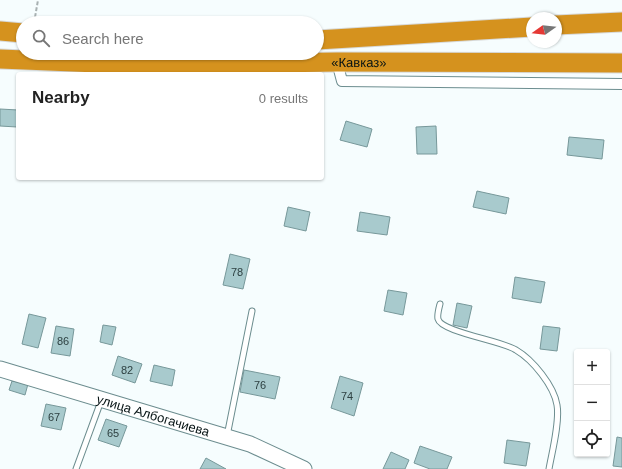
<!DOCTYPE html>
<html lang="en">
<head>
<meta charset="utf-8">
<style>
	:root { --surface:#fff; --page:#f6f6f6; --text:#222; --muted:#767676; --line:#e0e0e0 }
	body { margin:0; font-family:Arial,sans-serif; background:var(--page); color:var(--text) }
	.controls { position:absolute; right:12px; bottom:12px; display:grid; overflow:hidden; border-radius:4px; box-shadow:0 1px 3px #0004 }
	.controls button { width:36px; height:36px; display:grid; place-items:center; padding:0; border:0; border-bottom:1px solid var(--line); background:var(--surface); color:var(--text); font:20px sans-serif }
	.compass { position:absolute; left:526px; top:12px; width:36px; height:36px; border-radius:50%; background:var(--surface); box-shadow:0 1px 3px #0004; rotate:255deg }
	.list { margin:0; padding:0; list-style:none }
	h2 { display:flex; justify-content:space-between; align-items:center; height:52px; margin:0; padding:0 16px; font-size:17px }
	h2 small { font-size:13px; font-weight:400; color:var(--muted) }
	.icon { flex:none; width:22px; height:22px; fill:none; stroke:currentColor; stroke-width:2; stroke-linecap:round; stroke-linejoin:round }
	.map { position:relative; flex:none; width:622px; height:469px; overflow:hidden }
	.search { position:absolute; background:var(--surface); box-shadow:0 1px 3px #0004; left:16px; top:16px; width:308px; height:44px; display:flex; align-items:center; gap:10px; box-sizing:border-box; padding:0 14px; border-radius:22px; color:var(--muted); font-size:15px }
	.panel { position:absolute; background:var(--surface); box-shadow:0 1px 3px #0004; left:16px; top:72px; width:308px; height:108px; border-radius:4px }
	.map>svg:first-child { display:block }
</style>
</head>
<body>
<div class="map">
<svg width="622" height="469" viewBox="0 0 622 469">
	<rect width="100%" height="100%" fill="#f6fdfe"/>
	<path fill="#a8cacd" stroke="#77989a" d="M0 109 18 110 17 127 0 126Z
		M346 121 372 129 367 147 340 140Z
		M436 126 437 154H417L416 127Z
		M569 137 604 140 602 159 567 155Z
		M477 191 509 198 506 214 473 207Z
		M288 207 310 212 306 231 284 226Z
		M360 212 390 217 387 235 357 231Z
		M230 254 250 259 243 289 223 285Z
		M515 277 545 282 541 303 512 298Z
		M388 290 407 293 403 315 384 311Z
		M457 303 472 306 467 328 453 325Z
		M29 314 46 318 38 348 22 344Z
		M103 325 116 327 112 345 100 342Z
		M56 326 74 329 70 356 51 353Z
		M543 326 560 328 557 351 540 349Z
		M118 356 142 364 135 383 112 375Z
		M154 365 175 370 172 386 150 381Z
		M244 370 280 377 275 399 240 392Z
		M340 376 363 383 354 416 331 408Z
		M12 381 28 384 25 395 9 390Z
		M46 404 66 408 61 430 41 426Z
		M106 419 127 426 119 447 98 440Z
		M617 437 622 438V467L613 466Z
		M507 440 530 443 526 466 504 463Z
		M420 446 452 457 447 469H430L414 463Z
		M391 452 409 460 405 469H383Z
		M206 458 226 469H200Z"/>
	<g fill="none" stroke-linecap="round" stroke-linejoin="round">
		<g stroke="#6c8d8f" stroke-width="7">
			<path id="lane" d="M440 304C439 308 437 315 438 319 441 332 503 341 516 350 533 360 554 386 557 405 560 422 552 452 549 469
				M227 436 252 311
				M76 469 101 401"/>
		</g>
		<g stroke="#6c8d8f" stroke-width="12">
			<path id="street" d="M337 62 342 81 622 84"/>
		</g>
		<g stroke="#6c8d8f" stroke-width="17">
			<g id="secondary">
				<path id="s1" d="M0 369 250 444 304 469"/>
			</g>
		</g>
		<g stroke="#d7d9d9" stroke-width="21">
			<g id="highway">
				<path d="M556 25 622 22"/>
				<path d="M0 31 23 33"/>
				<path d="M317 40 532 27"/>
				<path id="s2" d="M0 59 146 65 337 62 622 63"/>
			</g>
		</g>
		<path stroke="#a8b1b2" stroke-width="2" stroke-dasharray="4 2" stroke-linecap="butt" d="M34 23 38 0"/>
		<use href="#lane" stroke="#fff" stroke-width="5"/>
		<use href="#street" stroke="#fff" stroke-width="10"/>
		<use href="#secondary" stroke="#fff" stroke-width="15"/>
		<use href="#highway" stroke="#d5921e" stroke-width="19"/>
	</g>
	<g text-anchor="middle" dominant-baseline="central" stroke-width="3" stroke-linejoin="round" paint-order="stroke">
		<g font-size="11" fill="#2e4142">
			<text x="237" y="272">78</text>
			<text x="63" y="341">86</text>
			<text x="127" y="370">82</text>
			<text x="260" y="385">76</text>
			<text x="347" y="396">74</text>
			<text x="54" y="417">67</text>
			<text x="113" y="433">65</text>
		</g>
		<g font-size="13" fill="#061314" stroke="#f6fdfe">
			<text stroke="none"><textPath href="#s2" startOffset="359">«Кавказ»</textPath></text>
			<text stroke="none"><textPath href="#s1" startOffset="160">улица Албогачиева</textPath></text>
		</g>
	</g>
</svg>
<div class="controls">
<button>+</button>
<button>−</button>
<button><svg class="icon" aria-label="locate" viewBox="0 0 24 24"><circle cx="12" cy="12" r="6"/><path d="M12 2v4M12 18v4M2 12h4M18 12h4"/></svg></button>
</div>
<svg class="compass" viewBox="-18 -18 36 36"><path d="M0-13l5 13h-10z" fill="#e53935"/><path d="M0 13l5-13h-10z" fill="#767676"/></svg>
<div class="search"><svg class="icon" aria-label="search" viewBox="0 0 24 24"><circle cx="10" cy="10" r="6"/><path d="M15 15l6 6"/></svg>Search here</div>
<section class="panel">
<h2>Nearby<small>0 results</small></h2>
<ul class="list">
</ul>
</section>
</div>
</body>
</html>
